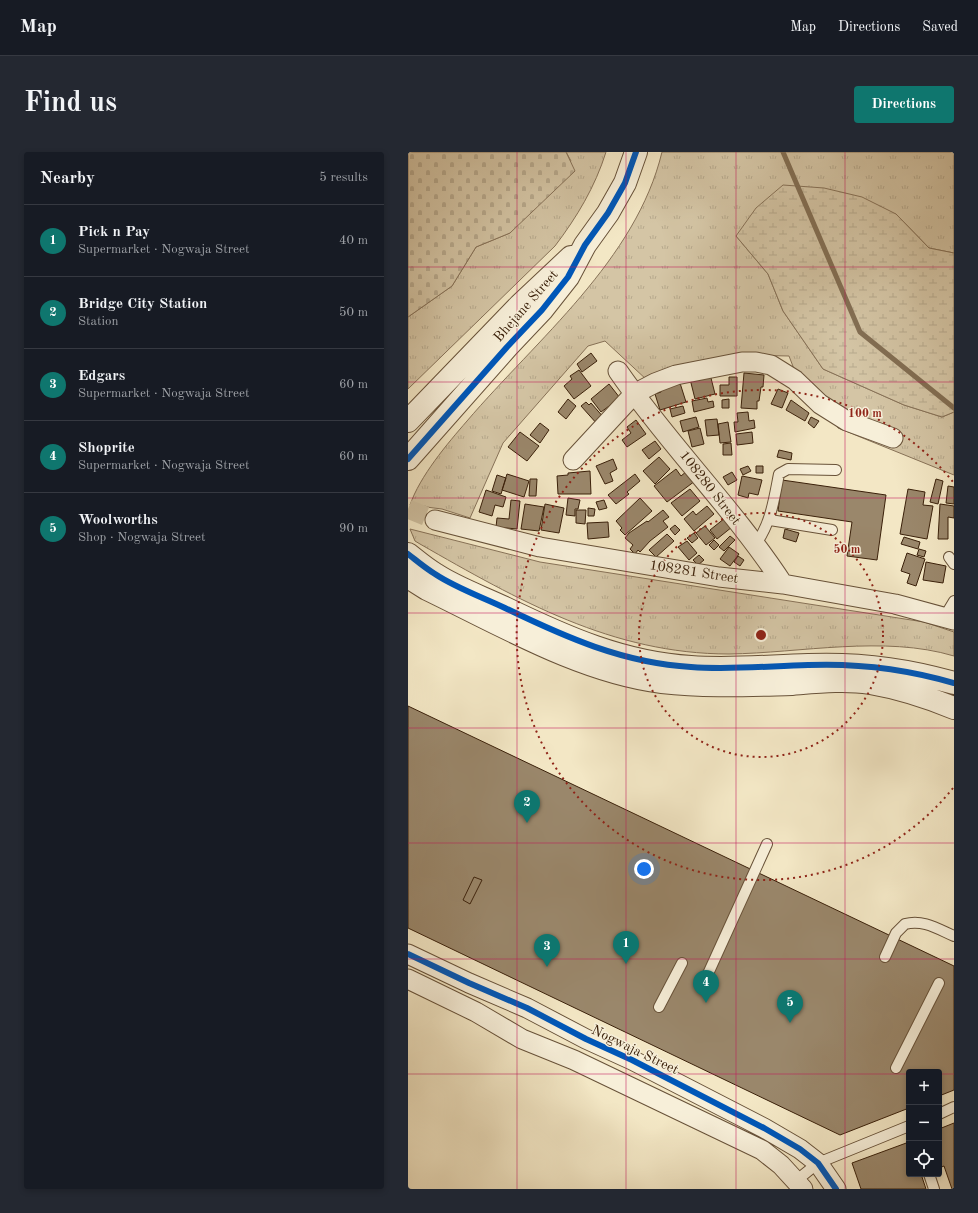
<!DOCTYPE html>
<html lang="en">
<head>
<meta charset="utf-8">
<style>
	:root { --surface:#171b24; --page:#242831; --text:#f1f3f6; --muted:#9ea1a6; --line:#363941; --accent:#0f766e }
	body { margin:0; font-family:"Old Standard TT",serif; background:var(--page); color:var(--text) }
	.controls { position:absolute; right:12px; bottom:12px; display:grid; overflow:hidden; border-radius:4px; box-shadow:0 2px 6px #0003 }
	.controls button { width:36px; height:36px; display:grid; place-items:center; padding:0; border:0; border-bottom:1px solid var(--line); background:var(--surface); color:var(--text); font:20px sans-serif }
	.you { position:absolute; left:236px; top:717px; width:14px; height:14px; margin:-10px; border:3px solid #fff; border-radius:50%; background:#1a73e8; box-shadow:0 0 0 6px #1a73e833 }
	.badge { display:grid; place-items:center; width:26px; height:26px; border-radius:50%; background:var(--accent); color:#fff; font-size:13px; font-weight:700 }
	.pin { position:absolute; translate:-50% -33px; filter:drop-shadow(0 1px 2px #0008) }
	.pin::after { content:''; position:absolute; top:21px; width:14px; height:12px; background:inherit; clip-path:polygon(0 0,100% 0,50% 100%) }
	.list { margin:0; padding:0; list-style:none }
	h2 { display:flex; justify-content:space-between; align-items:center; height:52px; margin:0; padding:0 16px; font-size:17px }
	h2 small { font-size:13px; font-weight:400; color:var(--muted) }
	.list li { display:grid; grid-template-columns:26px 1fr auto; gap:12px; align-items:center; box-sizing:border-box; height:72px; padding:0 16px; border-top:1px solid var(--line) }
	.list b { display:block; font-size:15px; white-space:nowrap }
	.list p { margin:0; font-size:13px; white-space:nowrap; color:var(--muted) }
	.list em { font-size:13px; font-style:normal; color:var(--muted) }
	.icon { flex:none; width:22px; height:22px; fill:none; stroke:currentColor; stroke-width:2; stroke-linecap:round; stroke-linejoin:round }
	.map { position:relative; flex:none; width:546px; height:1037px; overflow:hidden; border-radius:4px }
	header { display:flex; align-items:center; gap:24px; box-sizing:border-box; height:56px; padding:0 20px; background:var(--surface); border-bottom:1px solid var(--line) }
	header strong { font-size:19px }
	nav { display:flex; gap:22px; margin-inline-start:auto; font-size:14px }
	.intro { display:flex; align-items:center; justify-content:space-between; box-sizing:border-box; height:96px; padding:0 24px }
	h1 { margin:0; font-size:28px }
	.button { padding:10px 18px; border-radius:4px; background:var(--accent); color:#fff; font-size:14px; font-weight:700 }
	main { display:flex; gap:24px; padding:0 24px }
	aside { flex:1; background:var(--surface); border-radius:4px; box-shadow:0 2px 6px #0003 }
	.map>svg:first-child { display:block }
</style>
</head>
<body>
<header>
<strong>Map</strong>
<nav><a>Map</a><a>Directions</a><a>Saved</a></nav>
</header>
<div class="intro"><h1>Find us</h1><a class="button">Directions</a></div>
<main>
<aside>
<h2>Nearby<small>5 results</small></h2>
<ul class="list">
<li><span class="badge">1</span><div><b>Pick n Pay</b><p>Supermarket · Nogwaja Street</p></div><em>40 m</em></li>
<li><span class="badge">2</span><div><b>Bridge City Station</b><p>Station</p></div><em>50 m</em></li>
<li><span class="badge">3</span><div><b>Edgars</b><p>Supermarket · Nogwaja Street</p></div><em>60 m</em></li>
<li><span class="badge">4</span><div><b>Shoprite</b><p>Supermarket · Nogwaja Street</p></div><em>60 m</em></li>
<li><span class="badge">5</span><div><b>Woolworths</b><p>Shop · Nogwaja Street</p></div><em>90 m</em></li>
</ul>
</aside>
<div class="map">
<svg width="546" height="1037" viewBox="0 0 546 1037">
	<defs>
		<pattern id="grass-tufts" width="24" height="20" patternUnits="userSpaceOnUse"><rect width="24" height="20" fill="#d4c5a5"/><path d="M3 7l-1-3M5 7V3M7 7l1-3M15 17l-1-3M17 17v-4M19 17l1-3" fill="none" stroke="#b7a98d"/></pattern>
		<pattern id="wetland-marsh" width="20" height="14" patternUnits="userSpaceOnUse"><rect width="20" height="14" fill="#d4c5a5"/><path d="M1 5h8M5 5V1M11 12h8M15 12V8" fill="none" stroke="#b7a98d"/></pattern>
		<pattern id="cemetery-stones" width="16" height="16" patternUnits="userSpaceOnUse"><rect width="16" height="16" fill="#d4c5a5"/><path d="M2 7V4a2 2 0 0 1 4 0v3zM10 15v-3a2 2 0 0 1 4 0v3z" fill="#b7a98d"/></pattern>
	</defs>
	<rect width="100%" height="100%" fill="#f3e7c5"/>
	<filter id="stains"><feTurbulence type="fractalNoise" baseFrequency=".005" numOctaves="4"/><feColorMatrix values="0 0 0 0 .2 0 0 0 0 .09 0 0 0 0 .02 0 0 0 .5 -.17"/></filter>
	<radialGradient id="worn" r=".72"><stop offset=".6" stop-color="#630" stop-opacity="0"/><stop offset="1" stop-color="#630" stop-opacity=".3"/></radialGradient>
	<path fill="url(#grass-tufts)" stroke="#877258" d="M158 0H198C187 35 169 65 147 94L0 237V165L44 134 68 95 102 81 163 9Z
		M254 0H546V101L521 96 488 62 328 84 360 122 375 159 415 217 496 253 534 265 546 260V323L430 276 413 244 386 217 381 204 333 203 240 229 197 189 180 194 95 291 62 366 34 357 2 353C12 324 39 292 59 269 129 187 228 108 254 0Z
		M2 377 132 410 516 470 546 480V504C476 483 393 501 321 502 204 502 110 448 12 392L7 389Z"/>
	<path fill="url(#wetland-marsh)" stroke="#877258" d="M375 33 416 36 454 45 488 62 521 96 546 101V260L534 265 496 253 415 217 375 159 360 122 328 84 348 56Z"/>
	<path fill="url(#cemetery-stones)" stroke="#877258" d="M0 0H158L167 19 102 81 68 95 44 134 0 165Z"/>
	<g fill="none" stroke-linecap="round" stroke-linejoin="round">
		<path stroke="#836f54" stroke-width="5" d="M375 0 452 180 546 256"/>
	</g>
	<path fill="#9a876b" stroke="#3a200a" d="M183 201 189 209 174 220 169 212Z
		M171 218 183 234 166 247 156 234 164 227 162 224Z
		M336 221 356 223 355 235H353L351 249H349V257L333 256Z
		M302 222 307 242 287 247 282 227Z
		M321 225H329V244H312V233H321Z
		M272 231 278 250 252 258 247 242 253 240V237Z
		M201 232 212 246 193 260 183 247Z
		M370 237 380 241 374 256 363 252Z
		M299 246 300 250 305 249 306 255 286 260 284 249Z
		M160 247 168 254 158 267 150 260Z
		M321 247V256H314V248Z
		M383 248 401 261 397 269 378 258Z
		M178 250 181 253 183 251 197 267 190 273 173 254Z
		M275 254 277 261 264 265 262 257Z
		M340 260 341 269 346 268 347 276 327 280 326 270H330L329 261Z
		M288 265 291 275 275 280 272 269Z
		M403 265 411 269 406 276 400 271Z
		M309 267 311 283 299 284 297 268Z
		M228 268 238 282 219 295 214 288 223 281 219 275Z
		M320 270 323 290 312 291 310 272Z
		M132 271 141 278 132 291 122 283Z
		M292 276 296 292 284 295 280 279Z
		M112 280 131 294 119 309 100 295Z
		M344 280 345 291 329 293 328 282Z
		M247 289 253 297 241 307 234 298Z
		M323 291 324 303H315V292Z
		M371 298 384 301 383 308 369 305Z
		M251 305 262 317 247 332 235 319Z
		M205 307 209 317 202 321 205 329 197 332 188 314Z
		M340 314 343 319 335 323 332 317Z
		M348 314H355V321H348Z
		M268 317 273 324 279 319 287 329 259 350 246 334Z
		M182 319 183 342H150L149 324 160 323V321Z
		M324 320 329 328 320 333 315 325Z
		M99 322 121 329 116 345 94 338Z
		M227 322 232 329 219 340 221 342 208 352 200 343Z
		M89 323 98 326 93 342 84 339Z
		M334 324 354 328 350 343 341 341 340 346 330 343Z
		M122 327H129L128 344H121Z
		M528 327 535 329 530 352 522 350Z
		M374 328 478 343 469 408 439 404 444 370 370 359Z
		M540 334 546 335V352L538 351Z
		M282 337 292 349 274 364 263 351Z
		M500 337 517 340 515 353 525 354 519 387 492 382Z
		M78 338 98 345 95 355 87 353 84 364 71 360Z
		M160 346 172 348 170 357H167V364L158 363Z
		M232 346 244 359 217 383 212 378 214 376 208 369Z
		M103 348 112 349 109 377 88 375 89 366 101 367Z
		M196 348 199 356 191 358 188 350Z
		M117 352 136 355 131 379 113 377Z
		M137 352 156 356 151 381 133 378Z
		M532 352 546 354V366L540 365V387H530Z
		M299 354 306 362 286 379 276 367 285 359 288 363Z
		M180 356 187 357 186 364H180Z
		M168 358H178L177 372 168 371Z
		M255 358 261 365 255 369 260 375 242 389 232 400 230 398 227 402 222 397 225 393 217 386 221 381 239 369 240 370Z
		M317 366 324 375 309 387 302 378Z
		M200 370 201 385 180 387 179 371Z
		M267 373 272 378 267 383 262 377Z
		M297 374 307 386 298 393 288 381Z
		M377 377 391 381 388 390 375 386Z
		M286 381 290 386 284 391 279 386Z
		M259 382 266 389 248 405 241 398Z
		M322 384 327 388 316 399 311 395Z
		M496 385 512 390 510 397 493 392Z
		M306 388 311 393 306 398 301 393Z
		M279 389 289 401 281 408 270 395Z
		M321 395 331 402 322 414 312 407Z
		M511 397 518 399 516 405 509 403Z
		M499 401 517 407 508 434 499 431 502 422 493 419Z
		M291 403 296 408 290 413 285 408Z
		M330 404 336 408 332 414 326 410Z
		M518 410 538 414 535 431 515 428Z
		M0 554 546 814V938L531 944V920H501V956L432 983 0 776Z
		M66 725 74 728 62 752 55 748Z
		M546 971V1037H544L536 1014 531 1016V977Z
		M501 990V1022H513L518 1037H453L444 1011Z"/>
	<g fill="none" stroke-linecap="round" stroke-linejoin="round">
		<path stroke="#cebfa0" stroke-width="19" stroke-dasharray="19 10" stroke-linecap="butt" d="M0 357 27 368"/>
		<g stroke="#685239" stroke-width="12">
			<path id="service" d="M362 368 424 378
				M347 393C363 372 366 347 371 322L380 317 428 318
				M541 405 546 412
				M537 464 546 449
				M477 805 488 781 497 772C515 767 530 777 546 784
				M299 824 359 692
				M251 855 274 811
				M488 916 531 831
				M531 962 546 955
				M521 1022 526 1037
				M389 1028 410 1011 501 974"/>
		</g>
		<g stroke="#685239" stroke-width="21">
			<path id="minor" d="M210 219C261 293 326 357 375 432
				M165 308 226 242 247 231 268 223 334 210H348L363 213 387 228 412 252 439 269 485 286
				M27 368 132 395 311 425 375 432 487 452 546 468
				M0 802 61 831 119 856 178 887 224 908 356 976 392 997 410 1011 428 1037
				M0 827 68 860 114 887 166 908 354 998 373 1013 395 1037"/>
		</g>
		<g stroke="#685239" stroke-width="24">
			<path id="tertiary" d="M0 269 112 153 163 105
				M0 307 99 195 134 158 160 125 177 93 200 61 217 31 228 0
				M0 402C9 409 17 416 27 422 48 436 74 445 97 456 157 485 215 511 283 515 322 518 361 514 400 513 450 511 498 517 546 531
				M0 425 19 437C92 472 173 520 254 530 297 535 341 533 384 532 409 530 437 527 462 531 491 536 519 545 546 556"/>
		</g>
		<use href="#service" stroke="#f7efd9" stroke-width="10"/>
		<use href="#minor" stroke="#f7efd9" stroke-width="19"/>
		<use href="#tertiary" stroke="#f7efd9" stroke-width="22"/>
		<g stroke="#f7efd9" stroke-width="8">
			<path id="cycleway" d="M0 307 99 195 134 158 160 125 177 93 200 61 217 31 228 0
				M0 402C9 409 17 416 27 422 48 436 74 445 97 456 157 485 215 511 283 515 322 518 361 514 400 513 450 511 498 517 546 531
				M0 802 61 831 119 856 178 887 224 908 356 976 392 997 410 1011 428 1037"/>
		</g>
		<use href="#cycleway" stroke="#0057b8" stroke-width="6"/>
	</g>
	<path fill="none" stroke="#c2185b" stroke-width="1" stroke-opacity="0.55" d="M109 0V1037M218 0V1037M328 0V1037M437 0V1037M0 115H546M0 230H546M0 346H546M0 461H546M0 576H546M0 691H546M0 807H546M0 922H501M531 922H546"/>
	<g fill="none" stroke="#8f2418" stroke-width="2" stroke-dasharray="2 4">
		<circle cx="353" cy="483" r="122"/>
		<path d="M545 636A245 245 0 1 1 545 330"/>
	</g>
	<g text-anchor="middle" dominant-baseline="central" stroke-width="3" stroke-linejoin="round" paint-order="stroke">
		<g font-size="14" fill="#3a200a" stroke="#f7efd9">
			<text transform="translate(118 154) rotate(-49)">Bhejane Street</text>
			<text transform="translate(302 336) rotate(52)">108280 Street</text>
			<text transform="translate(286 420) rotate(9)">108281 Street</text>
			<text transform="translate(227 898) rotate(26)">Nogwaja Street</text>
		</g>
	</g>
	<circle cx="353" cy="483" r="6" fill="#8f2418" stroke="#f7efd9" stroke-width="2"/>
	<g font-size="12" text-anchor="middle" font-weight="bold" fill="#8f2418" stroke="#f7efd9" stroke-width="3" stroke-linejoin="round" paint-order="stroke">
		<text x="457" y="265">100 m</text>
		<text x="439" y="401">50 m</text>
	</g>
	<rect width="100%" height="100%" filter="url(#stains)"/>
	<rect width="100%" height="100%" fill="url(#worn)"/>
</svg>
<div class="controls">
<button>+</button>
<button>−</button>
<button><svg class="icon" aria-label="locate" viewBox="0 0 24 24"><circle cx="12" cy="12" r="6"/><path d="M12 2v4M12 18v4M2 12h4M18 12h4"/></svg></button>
</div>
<div class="you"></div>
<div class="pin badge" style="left:218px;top:812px">1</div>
<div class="pin badge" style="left:119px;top:671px">2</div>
<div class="pin badge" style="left:139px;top:815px">3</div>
<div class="pin badge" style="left:298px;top:851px">4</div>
<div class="pin badge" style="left:382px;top:871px">5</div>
</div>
</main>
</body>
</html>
